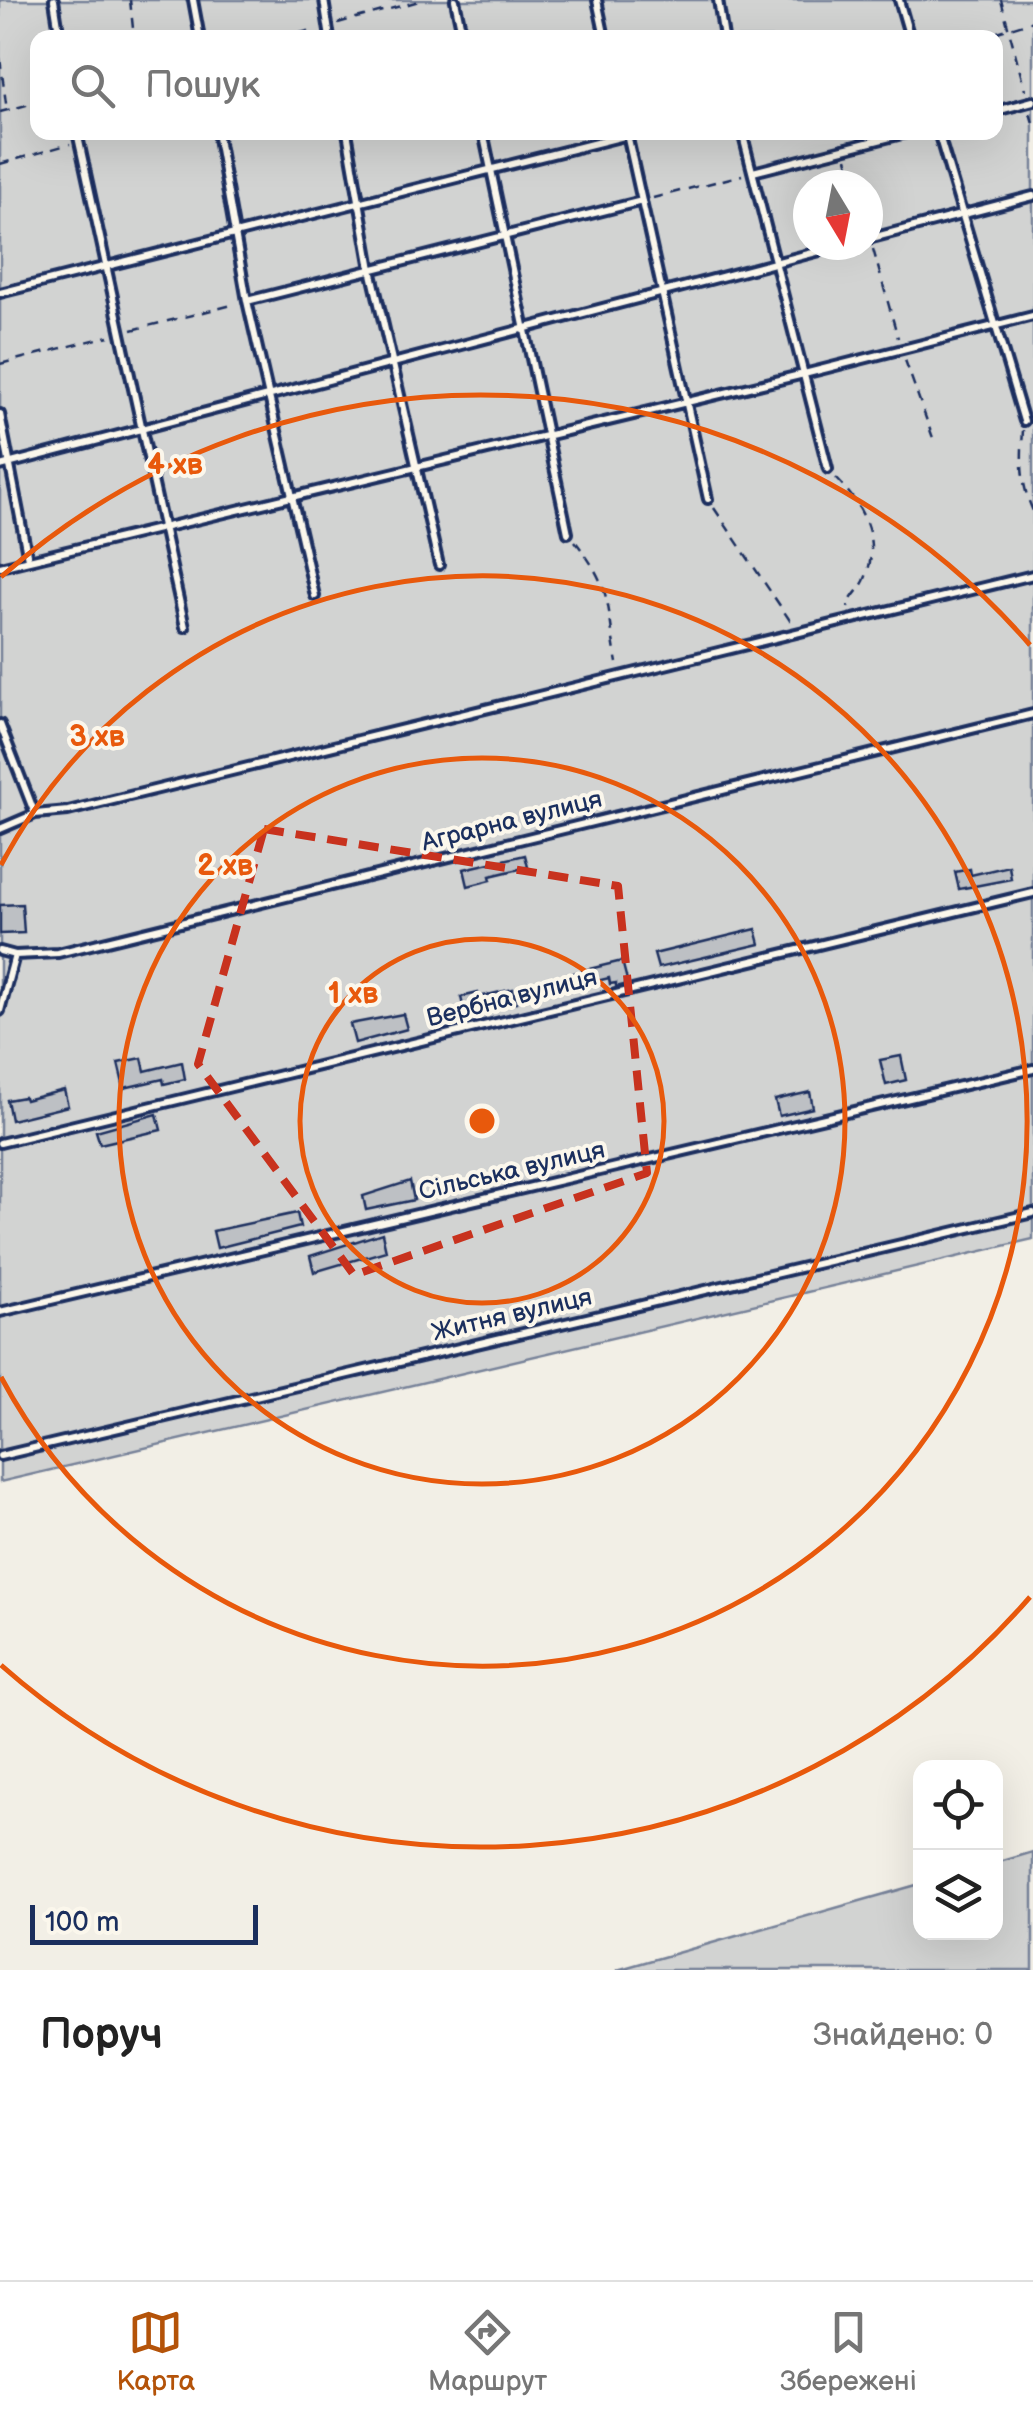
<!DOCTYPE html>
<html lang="uk">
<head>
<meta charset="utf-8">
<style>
	:root { --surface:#fff; --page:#f2f2f2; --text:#222; --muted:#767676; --line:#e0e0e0; --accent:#b45309 }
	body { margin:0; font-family:"Balsamiq Sans",sans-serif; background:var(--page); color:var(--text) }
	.controls { position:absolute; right:30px; bottom:30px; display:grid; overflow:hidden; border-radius:20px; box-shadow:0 10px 40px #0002 }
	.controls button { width:90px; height:90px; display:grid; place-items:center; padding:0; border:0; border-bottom:2px solid var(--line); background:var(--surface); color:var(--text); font:50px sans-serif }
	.compass { position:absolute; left:793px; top:170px; width:90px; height:90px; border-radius:50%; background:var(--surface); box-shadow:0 10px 40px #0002; rotate:170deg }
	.scale { position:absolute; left:30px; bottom:25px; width:228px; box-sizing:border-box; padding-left:10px; border:5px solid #1b2f5e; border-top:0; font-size:28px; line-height:35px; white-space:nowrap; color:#1b2f5e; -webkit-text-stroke:8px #fbf7ec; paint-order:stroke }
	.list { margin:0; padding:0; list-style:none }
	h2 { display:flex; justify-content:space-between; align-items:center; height:130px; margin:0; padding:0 40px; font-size:42px }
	h2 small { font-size:32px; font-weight:400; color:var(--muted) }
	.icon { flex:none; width:55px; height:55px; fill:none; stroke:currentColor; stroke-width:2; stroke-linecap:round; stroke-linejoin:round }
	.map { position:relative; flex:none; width:1033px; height:1970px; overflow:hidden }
	.search { position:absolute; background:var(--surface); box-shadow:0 10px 40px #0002; left:30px; right:30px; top:30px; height:110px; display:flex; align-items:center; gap:25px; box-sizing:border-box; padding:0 35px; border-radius:20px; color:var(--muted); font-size:38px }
	.sheet { height:310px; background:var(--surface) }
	nav { display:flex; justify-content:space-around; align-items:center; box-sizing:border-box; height:140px; border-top:2px solid var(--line); background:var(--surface); font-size:28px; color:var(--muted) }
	nav a { display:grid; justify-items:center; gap:5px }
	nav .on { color:var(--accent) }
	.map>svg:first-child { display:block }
</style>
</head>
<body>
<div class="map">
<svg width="1033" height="1970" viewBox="0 0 1033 1970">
	<rect width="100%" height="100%" fill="#f2efe6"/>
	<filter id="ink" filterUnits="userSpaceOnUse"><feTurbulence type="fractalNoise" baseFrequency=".01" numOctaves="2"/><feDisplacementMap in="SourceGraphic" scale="20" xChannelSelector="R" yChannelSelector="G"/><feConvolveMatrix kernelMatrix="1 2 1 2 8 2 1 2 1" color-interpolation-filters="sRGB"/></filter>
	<g filter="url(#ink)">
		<path fill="#d2d3d2" stroke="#768198" stroke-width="2.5" fill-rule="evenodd" d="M0 0H1033V1239L0 1482ZM38 38H996V132H38ZM808 185H868V245H808Z
			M1033 1852V1970H617L920 1884V1932H996V1863Z"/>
		<path fill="#bdc0c4" stroke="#1b2f5e" stroke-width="2.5" d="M525 855 528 867 490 876 491 880 468 886 464 869Z
			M1009 866 1011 879 959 889 955 872 970 869 971 875Z
			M22 904 24 933 0 934V905Z
			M756 929 760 944 658 968 654 954Z
			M622 961 628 984 616 987V983L610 984 609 978 576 986 573 973Z
			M513 989 516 1002 465 1015 461 997 478 993 479 997Z
			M403 1014 407 1029 355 1043 350 1024Z
			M901 1056 906 1080 886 1085 880 1060Z
			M142 1058 145 1071 182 1062 185 1079 164 1084 163 1079 124 1088 118 1063Z
			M64 1090 68 1106 11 1120 7 1100 24 1097 25 1100Z
			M810 1092 813 1108 779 1116 775 1100Z
			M157 1114 161 1130 100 1144 96 1131Z
			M410 1181 414 1200 366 1210 363 1196Z
			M297 1213 300 1227 217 1248 213 1231Z
			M382 1233 386 1251 314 1272 310 1256Z"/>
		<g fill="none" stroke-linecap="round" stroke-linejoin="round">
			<g stroke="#1b2f5e" stroke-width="14">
				<path id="service" d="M54 0 60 38
					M193 0 200 38
					M324 0 330 38
					M455 0 463 38
					M597 0 605 38
					M718 0 724 38
					M899 0 910 38
					M996 111 1033 101
					M77 132 185 627
					M217 132 247 301 315 596
					M347 132 371 269 439 565
					M483 132 568 533
					M742 132 828 469
					M938 132 1024 421
					M627 134 708 499
					M753 172 910 132
					M868 239 1033 196
					M0 293 628 135
					M247 301 642 201
					M0 414 28 559
					M0 466 843 245
					M0 567 804 374 1033 316
					M0 724 35 814
					M0 829 35 814 68 811 1033 575
					M0 951 15 955 58 953 1033 714
					M0 1011 15 955
					M0 1143 1033 893
					M0 1312 1033 1069
					M0 1456 1033 1213"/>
			</g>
			<path stroke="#1b2f5e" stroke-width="2.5" stroke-dasharray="10 8" stroke-linecap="butt" d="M130 0 134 38
				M1001 0 1025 90
				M338 23 423 0
				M282 38 315 29
				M978 38 1033 21
				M0 58 7 111
				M0 112 38 102
				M1030 113 1033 123
				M92 137 105 132
				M847 158 855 185
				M0 164 70 144
				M653 198 742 175
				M873 249 898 338
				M132 330 236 304
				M905 360 933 438
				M0 364 109 336
				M1023 430C1021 460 1020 483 1033 511
				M836 478C863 506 882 541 864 581 859 591 850 596 848 608
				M714 508 791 622
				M575 541C614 591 606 606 617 663"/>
			<use href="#service" stroke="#fbf7ec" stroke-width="6"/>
		</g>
	</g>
	<path fill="none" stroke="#c8321e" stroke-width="8" stroke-dasharray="20 12" stroke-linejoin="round" d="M264 829 618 886 647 1173 354 1275 198 1064Z"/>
	<g fill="none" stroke="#e8590c" stroke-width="5">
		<circle cx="482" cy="1121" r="182"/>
		<circle cx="482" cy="1121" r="363"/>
		<path d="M1 865A545 545 0 1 1 1 1377"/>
		<path d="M1030 1597A726 726 0 0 1 1 1665M1 577A726 726 0 0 1 1030 645"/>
	</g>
	<g text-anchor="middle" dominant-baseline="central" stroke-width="8" stroke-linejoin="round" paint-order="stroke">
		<g font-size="25" fill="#1b2f5e" stroke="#fbf7ec">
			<text transform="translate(512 821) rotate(-14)">Аграрна вулиця</text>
			<text transform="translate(512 998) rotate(-14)">Вербна вулиця</text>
			<text transform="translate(512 1171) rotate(-13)">Сільська вулиця</text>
			<text transform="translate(512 1315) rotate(-13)">Житня вулиця</text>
		</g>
	</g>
	<circle cx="482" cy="1121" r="15" fill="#e8590c" stroke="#fbf7ec" stroke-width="5"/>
	<g font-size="30" text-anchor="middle" font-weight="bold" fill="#e8590c" stroke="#fbf7ec" stroke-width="8" stroke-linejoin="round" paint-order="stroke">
		<text x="175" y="474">4 хв</text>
		<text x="97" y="746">3 хв</text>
		<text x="225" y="875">2 хв</text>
		<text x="353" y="1003">1 хв</text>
	</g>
</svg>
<div class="controls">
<button><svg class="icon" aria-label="locate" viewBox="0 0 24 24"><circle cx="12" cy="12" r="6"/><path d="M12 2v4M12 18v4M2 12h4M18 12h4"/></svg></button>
<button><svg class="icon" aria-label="layers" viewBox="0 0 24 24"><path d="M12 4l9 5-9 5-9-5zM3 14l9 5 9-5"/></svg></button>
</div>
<svg class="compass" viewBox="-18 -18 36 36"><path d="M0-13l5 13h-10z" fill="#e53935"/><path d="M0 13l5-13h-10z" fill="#767676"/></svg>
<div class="scale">100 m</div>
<div class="search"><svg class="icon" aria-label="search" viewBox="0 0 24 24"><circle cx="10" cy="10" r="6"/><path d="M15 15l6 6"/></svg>Пошук</div>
</div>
<section class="sheet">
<h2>Поруч<small>Знайдено: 0</small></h2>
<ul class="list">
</ul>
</section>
<nav>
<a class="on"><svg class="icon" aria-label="map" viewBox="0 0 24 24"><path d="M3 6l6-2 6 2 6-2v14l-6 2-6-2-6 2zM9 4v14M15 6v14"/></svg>Карта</a>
<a><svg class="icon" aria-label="directions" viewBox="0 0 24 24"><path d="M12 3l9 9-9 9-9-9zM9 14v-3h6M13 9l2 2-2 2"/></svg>Маршрут</a>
<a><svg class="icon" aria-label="saved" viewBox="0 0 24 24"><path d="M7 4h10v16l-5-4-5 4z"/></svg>Збережені</a>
</nav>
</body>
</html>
